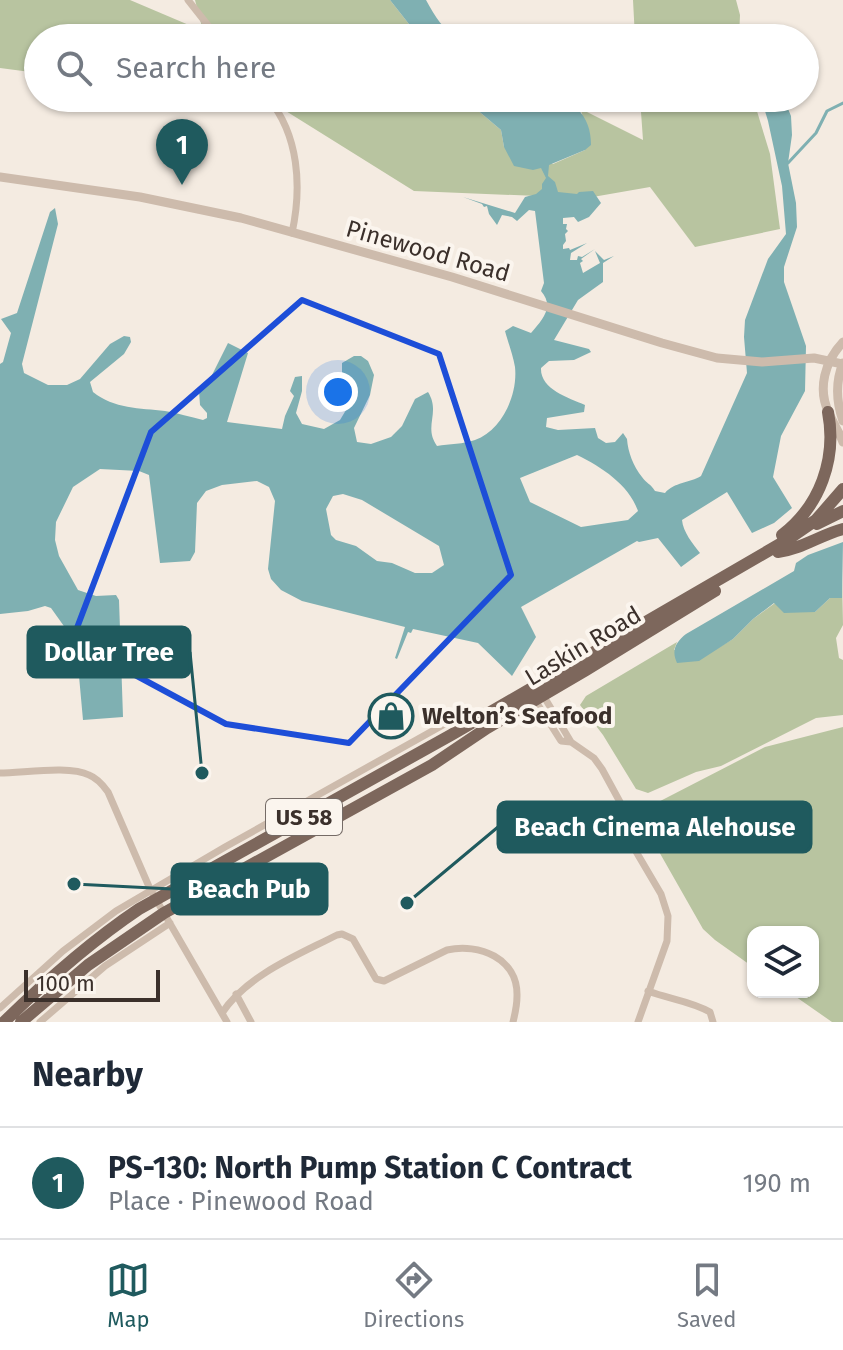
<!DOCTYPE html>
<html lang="en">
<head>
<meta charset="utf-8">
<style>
	:root { --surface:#fff; --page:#f6f6f7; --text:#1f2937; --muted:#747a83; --line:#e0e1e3; --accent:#1f5a5e }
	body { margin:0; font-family:"Fira Sans",sans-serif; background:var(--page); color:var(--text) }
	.controls { position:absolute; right:24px; bottom:24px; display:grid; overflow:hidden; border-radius:16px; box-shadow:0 2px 6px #0004 }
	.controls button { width:72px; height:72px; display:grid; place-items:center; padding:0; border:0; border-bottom:2px solid var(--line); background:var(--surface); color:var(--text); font:40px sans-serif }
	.scale { position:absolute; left:24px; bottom:20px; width:136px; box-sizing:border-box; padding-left:8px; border:4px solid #3b302b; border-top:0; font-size:22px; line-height:28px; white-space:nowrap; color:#3b302b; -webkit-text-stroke:6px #fbf5ee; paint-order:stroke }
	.you { position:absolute; left:338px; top:392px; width:28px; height:28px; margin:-20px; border:6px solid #fff; border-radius:50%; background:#1a73e8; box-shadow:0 0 0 12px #1a73e833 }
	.badge { display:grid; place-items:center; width:52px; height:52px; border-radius:50%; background:var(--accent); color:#fff; font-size:26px; font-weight:700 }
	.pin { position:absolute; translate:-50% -66px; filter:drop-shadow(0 2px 4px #0008) }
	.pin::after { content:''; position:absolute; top:42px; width:28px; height:24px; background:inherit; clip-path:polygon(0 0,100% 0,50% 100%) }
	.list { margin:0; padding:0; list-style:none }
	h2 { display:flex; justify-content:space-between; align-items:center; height:104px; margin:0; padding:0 32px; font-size:34px }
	h2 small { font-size:26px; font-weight:400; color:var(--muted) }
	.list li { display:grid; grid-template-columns:52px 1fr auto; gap:24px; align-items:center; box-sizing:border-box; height:112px; padding:0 32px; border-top:2px solid var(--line) }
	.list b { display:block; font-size:30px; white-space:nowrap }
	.list p { margin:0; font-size:26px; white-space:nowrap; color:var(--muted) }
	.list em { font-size:26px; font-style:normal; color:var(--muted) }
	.icon { flex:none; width:44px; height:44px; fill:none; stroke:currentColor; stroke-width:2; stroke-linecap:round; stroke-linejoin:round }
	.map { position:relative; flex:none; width:843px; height:1022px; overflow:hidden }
	.search { position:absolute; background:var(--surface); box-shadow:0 2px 6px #0004; left:24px; right:24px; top:24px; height:88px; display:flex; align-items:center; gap:20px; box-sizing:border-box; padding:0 28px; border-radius:44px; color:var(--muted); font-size:30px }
	.sheet { height:216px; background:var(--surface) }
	nav { display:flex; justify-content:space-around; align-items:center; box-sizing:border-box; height:112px; border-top:2px solid var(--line); background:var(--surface); font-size:22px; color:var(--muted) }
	nav a { display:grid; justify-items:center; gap:4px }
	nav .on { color:var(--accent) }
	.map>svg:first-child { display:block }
</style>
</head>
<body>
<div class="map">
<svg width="843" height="1022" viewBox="0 0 843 1022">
	<rect width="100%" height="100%" fill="#f4ebe1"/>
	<path fill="#b8c4a0" d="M0 0H130L203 31 195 0H390L420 38H38V73L0 68Z
		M633 0H736L740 15 739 38H635Z
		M265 98H463L501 130 504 147 553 164 585 150 582 113 577 107 643 140 640 98H753L770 154 780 229 695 247 650 187 587 198 414 191Z
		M842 579 843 625 836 638 839 658 843 660V715L816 718 721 766 696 772 648 793 636 789 603 735 580 705 586 696 677 642 674 650 716 649 733 639 753 619 775 603 815 612 830 598Z
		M843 727V1022H832L789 992H813V932H753V967L715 940 703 929 637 813 765 747Z"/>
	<path fill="#7fb0b2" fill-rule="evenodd" d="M390 0H426C435 16 443 31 460 38H420Z
		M463 98H577V108C587 119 591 130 591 145L585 150 549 165 548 176 555 182 558 192 577 194 579 192 593 191 601 203 589 217 578 222 574 217 563 218V224H567L566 229 568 231 565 234 566 241 563 245V249L569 248 570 250 587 243 571 253 570 260H577L578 256 582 257 595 249 581 259 583 261 580 263 583 273 600 263 595 251 604 260 614 256 603 263V282L578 300 554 340 589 349 591 352 574 360 549 361 541 368C540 389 568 398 585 405L584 412 547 418 546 427 558 430 595 428 598 438 606 443 615 442 623 433 627 439C628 452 633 466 642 477 646 483 651 484 655 491L665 493C674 482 690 483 701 476L747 373 744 337 745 320 768 259 786 234 782 186 768 121 761 98H780L786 104 791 116 792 135 788 163 796 203 797 227 784 267V282L806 346 805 391 781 436 773 477 792 508 774 523 752 533 727 492 682 520C683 532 693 544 700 553L681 567 658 538 639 542 637 541 521 607 536 637 512 676 478 643 413 629 411 633 408 632 397 659 395 658 405 627 302 601 281 590 271 579 268 569 275 501 269 487 257 481 222 485 206 491 197 503 195 552 190 561 160 563 149 475 139 471 100 469 73 487 56 522 55 540 59 556 78 590 96 596 116 595 119 600 123 717 83 720 76 643 51 608 45 606 28 611 0 614V364L3 362 11 333 1 319 17 313 50 212 55 208 58 224 22 364 24 373 48 385H67L80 379 110 344 124 336 130 337 131 342 124 354 90 382 93 392C114 409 140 408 165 411 178 413 190 417 203 420L207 418V413L200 405 199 391 210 379 228 343 248 353 227 422 282 429 285 416 294 396 290 391 295 377 302 376V391L296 413 302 424 324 429 340 420 346 410 342 390V363L354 356H361L368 361 374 375 370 395 354 428 357 442 371 444 391 437 402 426 415 399 428 392C441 413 423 426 437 446 449 444 464 444 475 440 502 430 518 395 515 367 513 355 508 342 505 331L513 326 531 333C542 320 555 307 541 291L544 283 535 211 529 210 517 221 512 217 502 215 497 225 489 214 487 206 484 207 482 204 463 197 515 213 525 197 536 194 542 189V184L546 178 541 168 533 170 514 166 504 147 501 130ZM577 455C602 467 629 485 638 511L628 520 581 527 530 502 520 478ZM343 494 362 500 439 546 444 565 432 573H415L392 563 377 561 356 546 336 540 331 535 326 509 333 496Z
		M843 542 842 598H830L815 612 784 613 774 603 753 619 733 639 699 661 677 663C671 650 676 642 686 634L794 571 796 563 808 555Z"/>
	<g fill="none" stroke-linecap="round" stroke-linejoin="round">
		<path stroke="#7fb0b2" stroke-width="3" d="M788 163 816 133 827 111 843 103"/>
		<path stroke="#cdbbac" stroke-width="7" d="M188 0 218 38
			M268 98C299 135 302 187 292 233
			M535 700 561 741 571 742 543 695
			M571 742 594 758 602 769 626 813 631 843 661 894 668 916 667 941 638 1022
			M0 773C23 773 70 765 89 775 97 778 103 785 108 792L150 889 227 1022
			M648 991C669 999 691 1001 710 1012L713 1022
			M236 994 251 1022
			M0 1008 63 951 116 911 225 847 468 711 478 712 484 716
			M222 1013C247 975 298 955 337 935L342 934 353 939 376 979 384 981 447 950C479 943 518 958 517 996 517 1005 515 1014 513 1022
			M40 1022 105 966 170 923"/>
		<path stroke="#cdbbac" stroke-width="9" d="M0 177 140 197 241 218 452 277 662 343 717 358 762 362 814 358 843 364
			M843 342C825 361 817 389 829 413 833 423 839 432 843 442
			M843 363C835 383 836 401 843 421"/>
		<path stroke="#7d675c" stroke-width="12" d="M817 524 843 511
			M782 535C820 506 837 459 828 412
			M778 552C802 549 820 535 843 529
			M4 1022C47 980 90 942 139 909L451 735 787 540 816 520 843 489
			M21 1022 88 965 164 913 432 765 487 728 586 670 715 591"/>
	</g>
	<path fill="none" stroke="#1d4ed8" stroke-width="6" stroke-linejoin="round" d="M302 300 439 354 511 575 349 743 226 724 72 641 151 432Z"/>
	<defs>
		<g id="shop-ring" transform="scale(2.3)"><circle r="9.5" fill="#fbf5ee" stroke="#1f5a5e" stroke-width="1.5"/><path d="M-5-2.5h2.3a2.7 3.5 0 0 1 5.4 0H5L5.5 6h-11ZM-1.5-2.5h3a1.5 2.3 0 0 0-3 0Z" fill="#1f5a5e"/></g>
	</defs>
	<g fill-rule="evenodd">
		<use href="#shop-ring" x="391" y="716"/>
	</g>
	<g text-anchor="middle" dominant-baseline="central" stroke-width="8" stroke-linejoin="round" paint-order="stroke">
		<rect fill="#fbf5ee" stroke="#756b66" stroke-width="2" x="266" y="799" width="76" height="36" rx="6"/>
		<g font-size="22" font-weight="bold" fill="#3b302b">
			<text x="304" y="817">US 58</text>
		</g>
		<g font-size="24" fill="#3b302b" stroke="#fbf5ee">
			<text transform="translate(428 251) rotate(16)">Pinewood Road</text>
			<text transform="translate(583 646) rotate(-31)">Laskin Road</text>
		</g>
		<g font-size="24" font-weight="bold" fill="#3b302b" stroke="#fbf5ee" text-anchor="start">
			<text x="422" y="716">Welton’s Seafood</text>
		</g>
	</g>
	<path fill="none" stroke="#1f5a5e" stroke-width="3" d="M202 773L190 652M407 903L498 827M74 884L172 889"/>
	<g fill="#1f5a5e" stroke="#fbf5ee" stroke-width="3">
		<circle cx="202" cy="773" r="8"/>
		<circle cx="407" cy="903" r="8"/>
		<circle cx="74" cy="884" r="8"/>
	</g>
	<g fill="#1f5a5e" stroke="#1f5a5e" stroke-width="3">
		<rect x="28" y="627" width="162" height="50" rx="8"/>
		<rect x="498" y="802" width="313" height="50" rx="8"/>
		<rect x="172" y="864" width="155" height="50" rx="8"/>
	</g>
	<g font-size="26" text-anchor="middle" font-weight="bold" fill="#fff">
		<text x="109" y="661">Dollar Tree</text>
		<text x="655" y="836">Beach Cinema Alehouse</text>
		<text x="249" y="898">Beach Pub</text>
	</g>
</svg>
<div class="controls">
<button><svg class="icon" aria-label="layers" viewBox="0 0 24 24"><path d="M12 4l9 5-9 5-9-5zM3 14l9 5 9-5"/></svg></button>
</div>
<div class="scale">100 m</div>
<div class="you"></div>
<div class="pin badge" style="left:182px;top:185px">1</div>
<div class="search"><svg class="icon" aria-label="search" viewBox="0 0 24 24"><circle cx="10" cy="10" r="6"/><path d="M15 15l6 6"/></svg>Search here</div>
</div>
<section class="sheet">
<h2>Nearby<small></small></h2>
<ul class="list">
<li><span class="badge">1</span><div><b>PS-130: North Pump Station C Contract</b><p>Place · Pinewood Road</p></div><em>190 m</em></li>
</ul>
</section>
<nav>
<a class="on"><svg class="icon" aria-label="map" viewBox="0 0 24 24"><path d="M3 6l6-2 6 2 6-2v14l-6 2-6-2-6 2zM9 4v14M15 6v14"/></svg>Map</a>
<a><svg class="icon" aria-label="directions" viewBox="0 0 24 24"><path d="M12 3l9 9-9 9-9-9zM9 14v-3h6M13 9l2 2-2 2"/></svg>Directions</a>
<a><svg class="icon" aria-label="saved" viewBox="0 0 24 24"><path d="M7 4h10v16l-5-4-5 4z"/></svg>Saved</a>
</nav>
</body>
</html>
